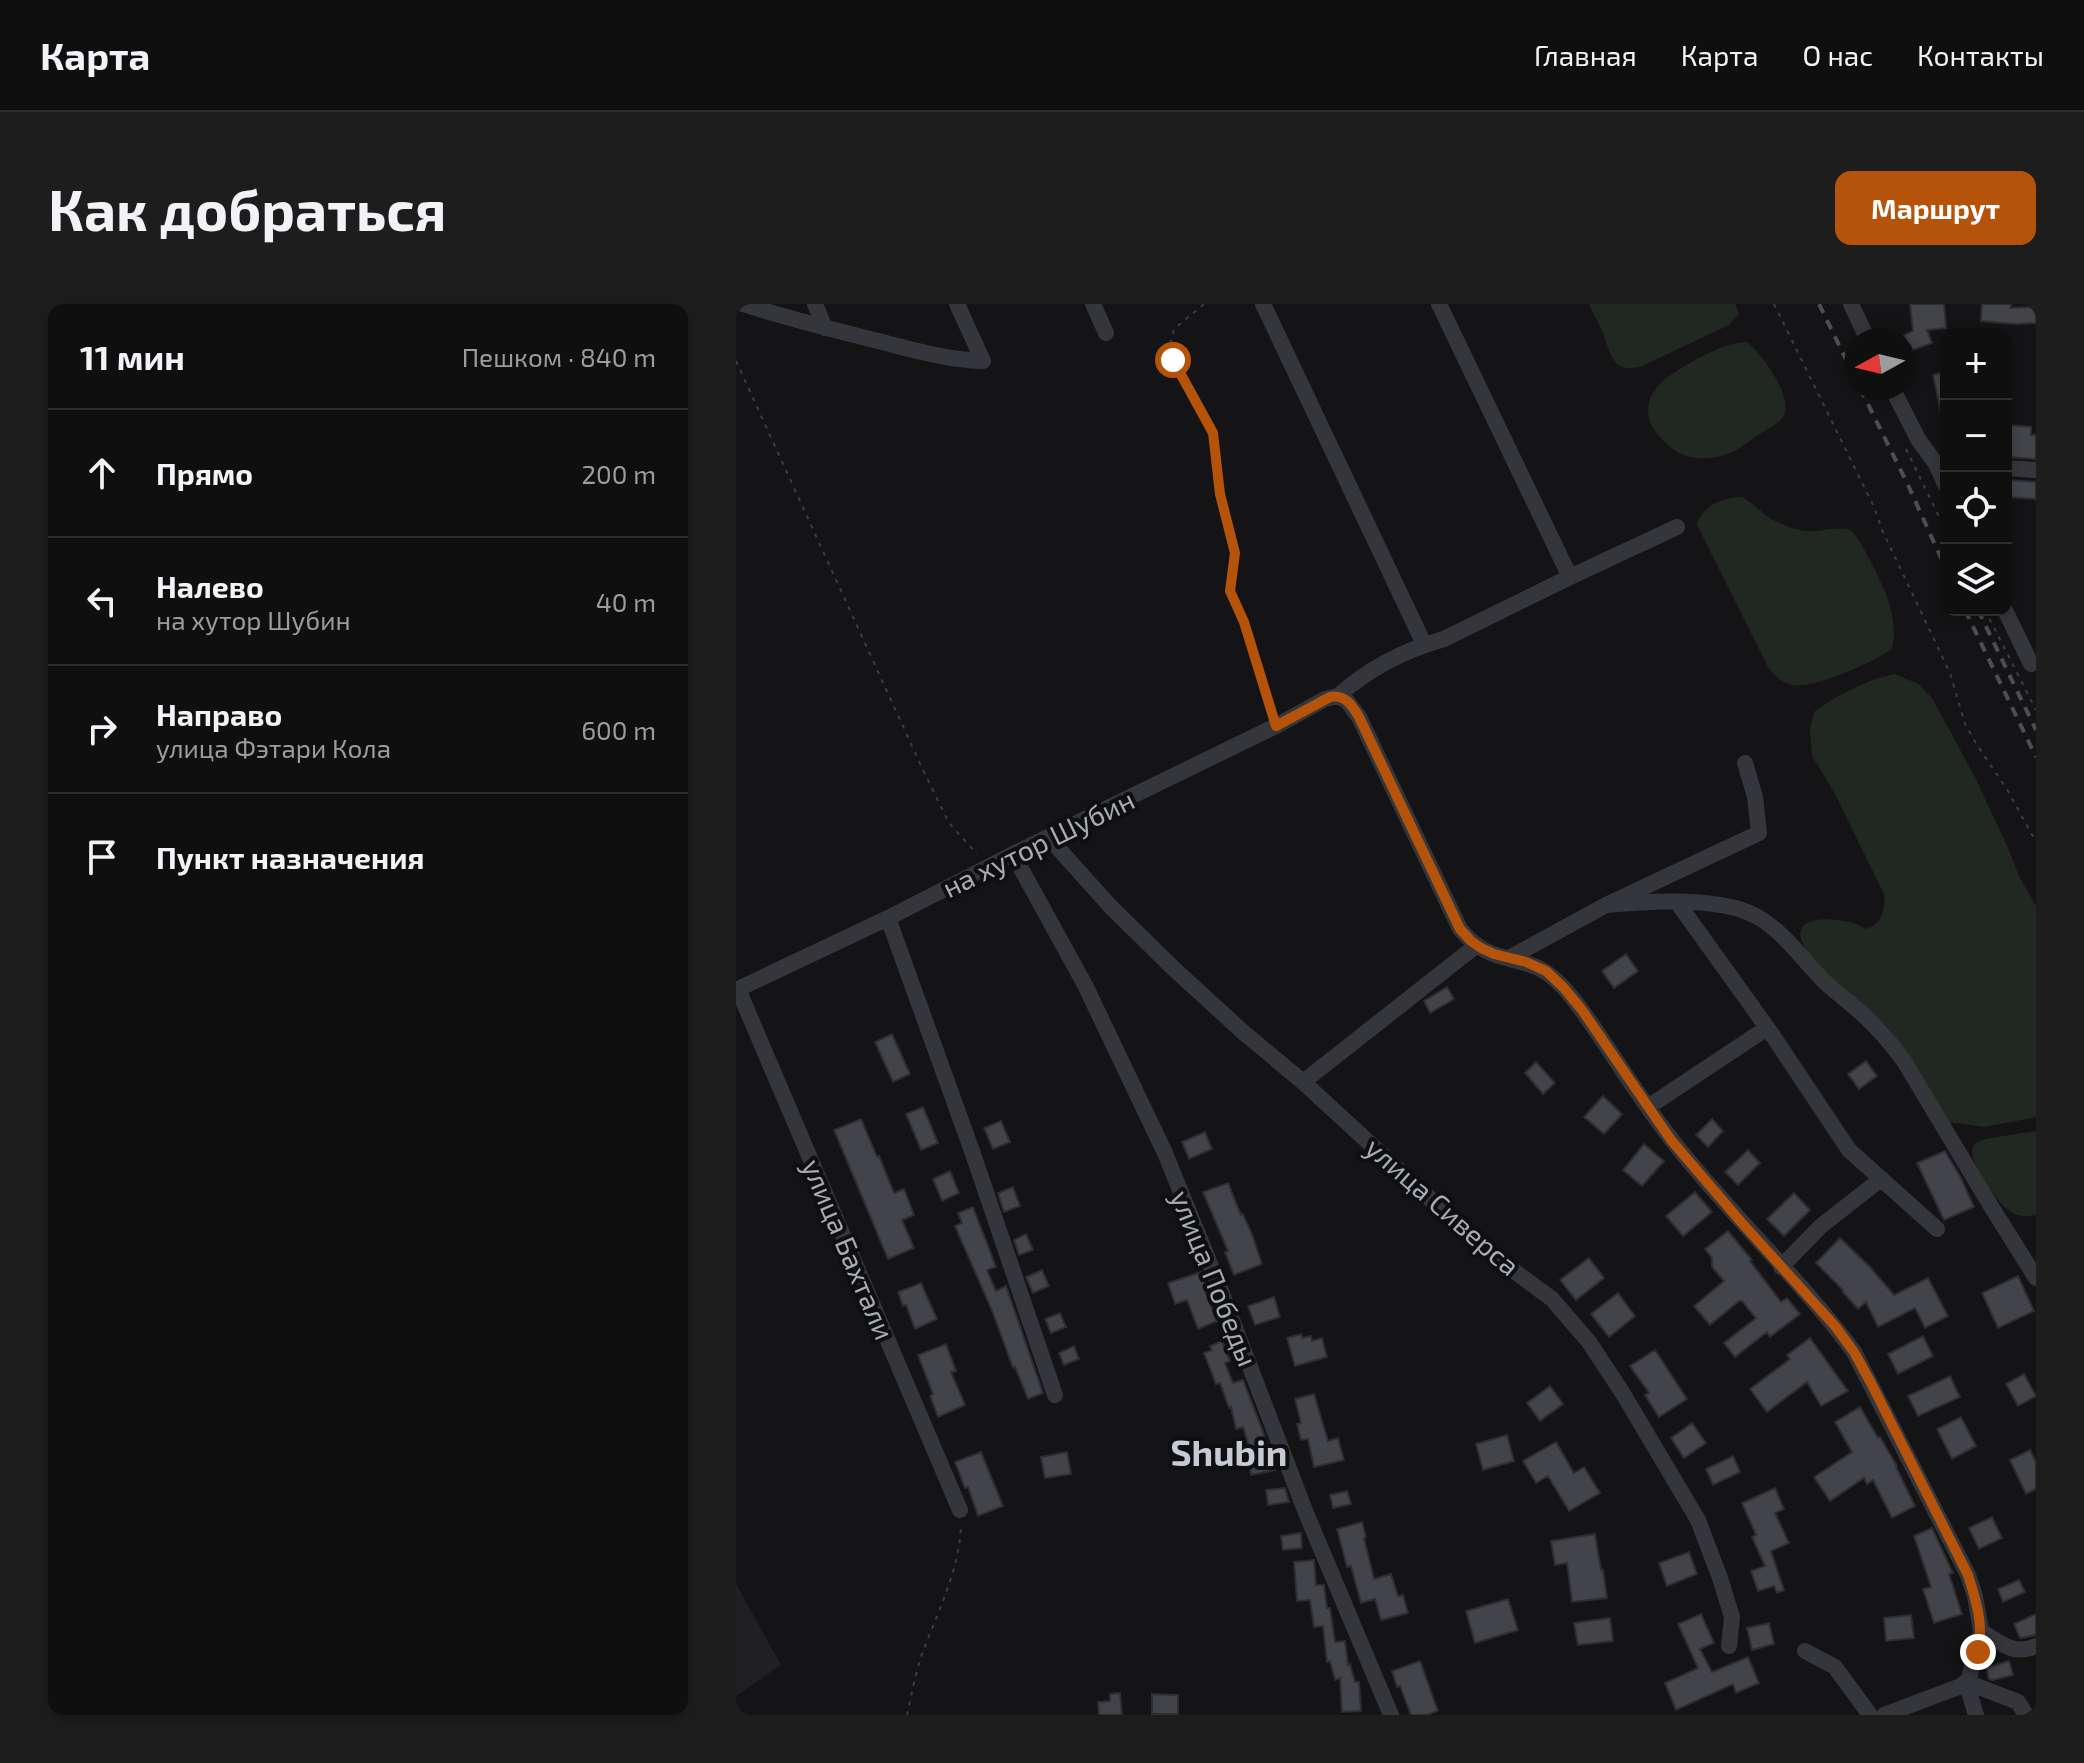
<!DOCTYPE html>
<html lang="ru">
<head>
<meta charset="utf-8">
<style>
	:root { --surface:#0f0f10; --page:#1d1d1e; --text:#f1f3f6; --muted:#9b9c9f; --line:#2f2f30; --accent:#b45309 }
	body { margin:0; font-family:"Exo 2",sans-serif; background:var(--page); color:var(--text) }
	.controls { position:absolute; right:24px; top:24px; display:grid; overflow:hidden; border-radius:16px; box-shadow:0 4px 12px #0003 }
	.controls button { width:72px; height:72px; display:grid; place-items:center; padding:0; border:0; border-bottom:2px solid var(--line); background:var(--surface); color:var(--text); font:40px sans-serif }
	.compass { position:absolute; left:1108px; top:24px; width:72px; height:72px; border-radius:50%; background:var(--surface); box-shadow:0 4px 12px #0003; rotate:262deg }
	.stop { position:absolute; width:24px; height:24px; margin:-18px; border:6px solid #b45309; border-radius:50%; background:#fff }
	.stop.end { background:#b45309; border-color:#fff; box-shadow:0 2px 8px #0008 }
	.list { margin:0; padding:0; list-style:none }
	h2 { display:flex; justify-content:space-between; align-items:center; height:104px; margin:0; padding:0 32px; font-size:34px }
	h2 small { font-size:26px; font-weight:400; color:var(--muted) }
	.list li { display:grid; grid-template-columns:52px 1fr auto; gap:24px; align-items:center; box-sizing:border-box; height:128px; padding:0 32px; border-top:2px solid var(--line) }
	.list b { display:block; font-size:30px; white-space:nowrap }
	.list p { margin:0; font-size:26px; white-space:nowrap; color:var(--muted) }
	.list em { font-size:26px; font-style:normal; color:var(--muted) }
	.icon { flex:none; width:44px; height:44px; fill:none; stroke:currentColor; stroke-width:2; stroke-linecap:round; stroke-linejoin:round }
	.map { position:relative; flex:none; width:1300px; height:1411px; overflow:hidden; border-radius:16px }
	header { display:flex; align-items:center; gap:48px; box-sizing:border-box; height:112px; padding:0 40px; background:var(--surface); border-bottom:2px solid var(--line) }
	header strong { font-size:38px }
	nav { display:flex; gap:44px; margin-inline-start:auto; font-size:28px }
	.intro { display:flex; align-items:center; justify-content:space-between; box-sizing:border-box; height:192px; padding:0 48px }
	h1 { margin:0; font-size:56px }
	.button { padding:20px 36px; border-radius:16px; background:var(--accent); color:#fff; font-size:28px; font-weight:700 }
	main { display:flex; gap:48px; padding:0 48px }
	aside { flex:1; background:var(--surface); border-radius:16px; box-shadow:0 4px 12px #0003 }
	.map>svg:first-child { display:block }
</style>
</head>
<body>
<header>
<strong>Карта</strong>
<nav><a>Главная</a><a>Карта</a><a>О нас</a><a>Контакты</a></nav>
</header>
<div class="intro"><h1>Как добраться</h1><a class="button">Маршрут</a></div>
<main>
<aside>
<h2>11 мин<small>Пешком · 840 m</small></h2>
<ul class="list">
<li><svg class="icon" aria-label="ahead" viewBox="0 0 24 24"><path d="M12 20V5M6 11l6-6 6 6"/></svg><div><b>Прямо</b></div><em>200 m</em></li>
<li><svg class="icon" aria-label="left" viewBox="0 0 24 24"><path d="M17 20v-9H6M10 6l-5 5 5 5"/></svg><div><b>Налево</b><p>на хутор Шубин</p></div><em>40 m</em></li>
<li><svg class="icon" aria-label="right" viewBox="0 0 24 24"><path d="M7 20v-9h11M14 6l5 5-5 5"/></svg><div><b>Направо</b><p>улица Фэтари Кола</p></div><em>600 m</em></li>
<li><svg class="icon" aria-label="arrive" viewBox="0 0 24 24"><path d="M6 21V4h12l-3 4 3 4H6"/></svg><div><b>Пункт назначения</b></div></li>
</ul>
</aside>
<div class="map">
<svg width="1300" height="1411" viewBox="0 0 1300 1411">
	<rect width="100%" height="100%" fill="#141416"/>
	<path fill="#202023" d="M0 1280 45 1361 0 1392Z"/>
	<path fill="#212821" d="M853 0H999L1003 10 993 21 904 63C876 69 875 50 867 29 863 19 857 10 853 0Z
		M1011 38C1025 49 1057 92 1048 111 1044 120 1031 125 1024 130 1015 135 1007 143 998 147 975 158 948 158 930 139 923 132 915 124 913 114 909 96 919 82 933 72 953 59 987 38 1011 38Z
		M1006 193C1017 199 1025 208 1035 215 1044 220 1055 224 1064 226 1079 230 1104 221 1114 226 1123 231 1149 284 1152 296 1157 312 1160 329 1156 345 1139 357 1077 386 1056 381 1045 379 1039 371 1032 363L961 221C966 201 987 194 1006 193Z
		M1159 370 1182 380 1196 394 1239 473 1272 544 1283 572 1300 602V813L1248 823 1212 818C1200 799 1188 780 1176 760 1168 748 1161 734 1152 724 1140 711 1126 704 1113 692 1097 679 1078 660 1068 642 1048 606 1114 613 1129 625 1145 622 1150 606 1148 590L1098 488 1076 452 1074 425 1078 408C1096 394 1136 373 1159 370Z
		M1300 827V911C1291 913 1282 913 1275 908 1262 900 1236 862 1236 848 1236 840 1242 837 1249 835Z"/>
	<path fill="#434449" stroke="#2e2e32" stroke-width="2" d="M1174 0H1208L1210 24 1191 26 1196 39 1174 47 1168 31 1177 27Z
		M1246 0H1275L1274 4 1300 3V19L1279 20 1245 17Z
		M1210 68V109H1205L1197 71Z
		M1271 121 1295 123V131H1300V155L1270 153Z
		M1270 176 1300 178V195L1270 193Z
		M890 650 902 667 878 684 866 667Z
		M711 683 718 695 694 709 688 697Z
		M156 730 174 770 157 778 139 738Z
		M1130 757 1141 772 1123 785 1112 770Z
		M800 758 819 779 807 790 789 769Z
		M867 792 886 810 868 830 848 813Z
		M187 803 202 839 185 846 170 810Z
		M125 815 141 853 143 852 158 889 168 885 178 911 166 916 178 944 152 955 98 826Z
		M976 815 987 827 972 843 960 831Z
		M265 817 274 838 257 845 248 824Z
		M469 828 476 845 453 855 446 838Z
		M908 840 928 857 906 882 887 866Z
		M1012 846 1024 859 1002 881 989 868Z
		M1209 847 1225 874 1238 903 1208 916 1181 859Z
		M214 867 223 889 206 897 197 875Z
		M492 879 505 911 507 910 516 930 526 960 498 971 489 948 492 947 467 888Z
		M277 883 284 902 268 908 262 889Z
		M959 888 976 908 947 932 930 912Z
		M1058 889 1074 906 1048 932 1031 915Z
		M237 903 260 963 251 966 260 987 270 982 307 1089 292 1095 279 1063 277 1064 257 1009 219 922 226 919 222 909Z
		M992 927 1016 956 1014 957 1045 998 1051 994 1064 1010 1034 1033 1031 1028 999 1053 988 1039 1020 1014 1006 997H1003L974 1021 958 1002 988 977 976 963V954L969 945Z
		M290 930 297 946 283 951 278 936Z
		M1104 934 1134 963 1158 991 1192 974 1212 1012 1189 1024 1179 1004 1142 1023 1130 998 1122 1005 1106 987 1107 986 1080 959Z
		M853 954 868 974 840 996 824 976Z
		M306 966 313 982 297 989 290 973Z
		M465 968 473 988 470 989 481 1017 462 1025 451 996 439 1000 432 979Z
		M1282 972 1298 1007 1262 1024 1246 989Z
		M185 979 201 1015 179 1025 170 1001 167 1002 162 988Z
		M882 989 899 1012 873 1033 855 1010Z
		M538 993 544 1013 519 1021 512 1002Z
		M324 1009 330 1023 315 1029 309 1015Z
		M565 1030 566 1034 575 1032 576 1037 586 1034 591 1053 559 1062 551 1034Z
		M1187 1032 1197 1052 1162 1070 1152 1050Z
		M1074 1034 1112 1087 1085 1102 1071 1078 1031 1108 1014 1085 1054 1055 1051 1051Z
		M486 1037 494 1057 489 1059 497 1079 507 1076 536 1151 539 1166 515 1171 512 1153 516 1152 507 1123 500 1125 495 1103 493 1104 484 1079 480 1080 468 1049 476 1046 474 1042Z
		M210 1040 220 1067 215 1068 229 1101 202 1113 194 1092 197 1090 182 1051Z
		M338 1042 343 1055 328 1061 323 1049Z
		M919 1046 951 1095 923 1113 909 1091 913 1089 894 1062Z
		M1288 1070 1300 1092 1282 1102 1270 1080Z
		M1214 1072 1224 1093 1182 1112 1172 1092Z
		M814 1082 827 1100 804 1117 791 1099Z
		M578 1090 592 1137 602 1134 608 1156 578 1163 572 1135 565 1136 561 1120 565 1119 559 1095Z
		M1124 1103 1142 1134 1144 1133 1161 1162 1160 1163 1179 1202 1156 1214 1137 1176 1131 1180 1128 1174 1094 1197 1078 1173 1116 1148 1099 1118Z
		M1225 1113 1240 1142 1216 1155 1201 1125Z
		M956 1119 970 1139 948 1154 935 1134Z
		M771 1131 778 1157 747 1166 740 1140Z
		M820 1138 838 1169 848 1163 864 1189 833 1207 812 1172 800 1179 787 1157Z
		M1294 1146 1300 1158V1185L1290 1190 1274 1156Z
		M245 1148 267 1202 242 1212 232 1183 229 1184 219 1158Z
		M331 1148 335 1170 309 1174 305 1153Z
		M997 1152 1004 1168 977 1181 970 1165Z
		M549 1184 553 1198 532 1201 530 1186Z
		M1039 1184 1048 1205 1039 1209 1053 1239 1035 1247 1048 1286 1041 1289 1038 1282 1022 1287 1015 1267 1029 1262 1016 1233 1020 1231 1006 1199Z
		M611 1187 615 1200 597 1204 594 1191Z
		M1256 1213 1266 1234 1243 1245 1233 1224Z
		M626 1218 630 1233 628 1234 638 1275 655 1270 662 1292 667 1291 672 1309 645 1316 639 1295 625 1299 615 1262 611 1263 601 1225Z
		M1196 1224 1217 1269 1213 1270 1226 1310 1198 1319 1187 1285 1195 1283 1178 1232Z
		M565 1229 566 1244 547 1246 545 1232Z
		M859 1230 865 1266H867L871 1294 836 1298 831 1259 819 1261 815 1237Z
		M953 1248 961 1270 931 1282 923 1259Z
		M578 1256 580 1281H588L591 1304H594L599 1338 609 1337 612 1361 614 1360 619 1378H623L625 1407 606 1408 604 1374 599 1376 594 1357 591 1358 587 1322 578 1323 574 1296 561 1297 558 1258Z
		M1283 1276 1289 1288 1267 1298 1262 1285Z
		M772 1295 782 1326 739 1339 730 1307Z
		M965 1310 978 1339 964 1345 976 1368 1012 1353 1023 1379 1000 1389 997 1380 940 1406 929 1379 962 1364 942 1320Z
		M1300 1310V1331L1284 1334 1278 1320Z
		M1175 1311 1178 1334 1150 1337 1148 1314Z
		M874 1314 877 1337 842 1341 838 1319Z
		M1033 1319 1038 1340 1016 1346 1011 1324Z
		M684 1357 702 1407 690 1411H675L664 1382 661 1383 656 1367Z
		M1273 1357 1277 1371 1257 1376 1253 1375 1250 1364Z
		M384 1389 386 1411H363L362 1398 374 1397V1390Z
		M416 1390 442 1391V1410H416Z"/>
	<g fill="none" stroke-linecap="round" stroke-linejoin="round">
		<path stroke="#3b3d42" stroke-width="2" stroke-dasharray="4 6" stroke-linecap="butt" d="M468 0 438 25 435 37 437 56 477 129 484 190 499 249 494 287 508 318 535 406
			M1038 0 1138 203 1147 228 1214 369 1229 420 1241 441 1272 487 1300 538
			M0 57 187 466 213 519 241 550
			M1170 145 1210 227
			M1249 306 1300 406
			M171 1411C176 1389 180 1365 188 1345 203 1305 224 1264 225 1220"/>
		<path stroke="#35363b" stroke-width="16" d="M7 0C50 14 94 25 138 36 174 45 210 56 247 57L221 0
			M79 0 89 24
			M357 0 370 29
			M527 0 688 340
			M703 0 834 273
			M1115 0 1132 36
			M1156 84 1182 135 1200 160 1210 182
			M1270 164 1300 166
			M1269 306 1295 360
			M602 392 611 397 623 413 724 625C733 636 743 645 757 650 788 661 801 656 827 683 842 699 854 718 867 737 889 770 911 804 936 836 993 910 1063 973 1118 1048L1232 1271 1239 1292 1245 1327 1233 1375 1225 1382 1148 1411
			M602 392C632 365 669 346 708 335L834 273 941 223
			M312 533 374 602 436 663 507 728 567 778 751 947 816 995 853 1038 886 1088 962 1216 984 1274 996 1313 993 1342
			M277 550 349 681 429 849 483 982 570 1209 655 1411
			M941 598 1035 729 1113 846 1201 925
			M870 601C911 597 984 592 1020 612 1049 628 1067 657 1091 680 1101 689 1113 698 1123 707 1140 722 1155 739 1168 757L1253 899 1300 974
			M152 614 236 847 319 1091
			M773 654 870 601 1023 529 1019 493 1009 459
			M2 685 224 1206
			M0 686 152 614 277 550 540 422 589 395 602 392
			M567 778 741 641
			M912 803 1031 724
			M1045 963 1085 922 1145 875
			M1245 1327C1265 1339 1277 1352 1300 1342
			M1069 1347 1099 1363 1134 1411
			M1230 1378 1282 1398 1290 1411
			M1230 1378 1240 1411"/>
		<path stroke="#4c4e54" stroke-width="4" stroke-dasharray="10 8" stroke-linecap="butt" d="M1083 0 1120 76
			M1124 84 1172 181 1210 265
			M1229 306 1300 453
			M1242 306 1300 426"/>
	</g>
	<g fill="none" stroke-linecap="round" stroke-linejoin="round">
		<path stroke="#b45309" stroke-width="10" d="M437 56 477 129 484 190 499 249 494 287 508 318 540 422 594 393C609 390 616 401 623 413L724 625 735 637 745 644 758 650 790 658 810 667 827 683 846 706 935 836 1005 918 1099 1022 1118 1048 1135 1079 1232 1271C1240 1296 1248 1321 1242 1348"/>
	</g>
	<g text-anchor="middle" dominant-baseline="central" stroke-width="8" stroke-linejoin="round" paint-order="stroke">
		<g font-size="28" fill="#a7abb5" stroke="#0f0f11">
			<text transform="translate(302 539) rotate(-26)">на хутор Шубин</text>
			<text transform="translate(707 902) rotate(41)">улица Сиверса</text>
			<text transform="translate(113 945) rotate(67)">улица Бахтали</text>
			<text transform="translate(479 974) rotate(68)">улица Победы</text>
		</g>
		<g font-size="36" font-weight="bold" fill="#c7cad2" stroke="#0f0f11">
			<text x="493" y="1147">Shubin</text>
		</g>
	</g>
</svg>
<div class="controls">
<button>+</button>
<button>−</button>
<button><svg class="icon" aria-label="locate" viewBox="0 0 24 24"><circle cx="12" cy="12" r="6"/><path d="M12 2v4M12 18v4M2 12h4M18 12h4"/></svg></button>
<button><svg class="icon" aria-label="layers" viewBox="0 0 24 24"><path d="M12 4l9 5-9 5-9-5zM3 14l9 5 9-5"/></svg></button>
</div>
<svg class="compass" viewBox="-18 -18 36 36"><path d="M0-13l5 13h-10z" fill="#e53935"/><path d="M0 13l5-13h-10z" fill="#9b9c9f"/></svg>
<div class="stop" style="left:437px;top:56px"></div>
<div class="stop end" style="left:1242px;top:1348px"></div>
</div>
</main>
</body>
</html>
